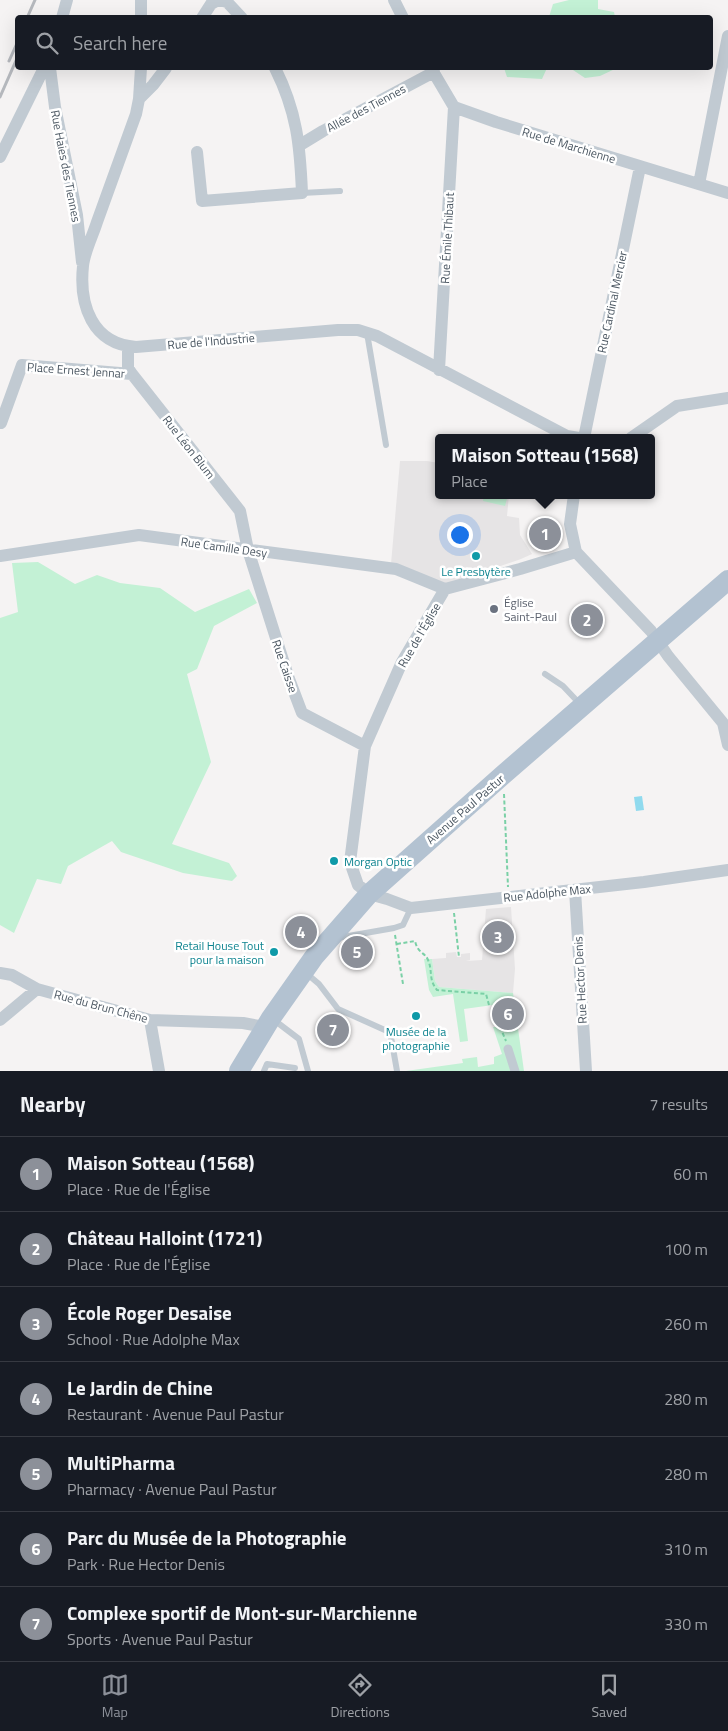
<!DOCTYPE html>
<html lang="en">
<head>
<meta charset="utf-8">
<style>
	:root { --surface:#171b24; --page:#242831; --text:#f1f3f6; --muted:#9ea1a6; --line:#363941; --accent:#8c9099 }
	body { margin:0; font-family:"Titillium Web",sans-serif; background:var(--page); color:var(--text) }
	.you { position:absolute; left:459px; top:534px; width:18px; height:18px; margin:-12px; border:4px solid #fff; border-radius:50%; background:#1a73e8; box-shadow:0 0 0 8px #1a73e833 }
	.badge { display:grid; place-items:center; width:32px; height:32px; border-radius:50%; background:var(--accent); color:#fff; font-size:16px; font-weight:700 }
	.pin { position:absolute; translate:-50% -50%; border:2px solid #fff; box-shadow:0 1px 5px #0006 }
	.popup { position:absolute; left:435px; top:434px; width:220px; height:65px; box-sizing:border-box; display:grid; place-content:center; border-radius:5px; background:var(--surface); filter:drop-shadow(0 1px 4px #0005); font-size:16px; white-space:nowrap; color:var(--muted) }
	.popup b { font-size:19px; color:var(--text) }
	.popup::after { content:''; position:absolute; left:50%; top:100%; margin-left:-10px; border:10px solid transparent; border-top-color:var(--surface) }
	.list { margin:0; padding:0; list-style:none }
	h2 { display:flex; justify-content:space-between; align-items:center; height:65px; margin:0; padding:0 20px; font-size:21px }
	h2 small { font-size:16px; font-weight:400; color:var(--muted) }
	.list li { display:grid; grid-template-columns:32px 1fr auto; gap:15px; align-items:center; box-sizing:border-box; height:75px; padding:0 20px; border-top:1px solid var(--line) }
	.list b { display:block; font-size:19px; white-space:nowrap }
	.list p { margin:0; font-size:16px; white-space:nowrap; color:var(--muted) }
	.list em { font-size:16px; font-style:normal; color:var(--muted) }
	.icon { flex:none; width:28px; height:28px; fill:none; stroke:currentColor; stroke-width:2; stroke-linecap:round; stroke-linejoin:round }
	.map { position:relative; flex:none; width:728px; height:1071px; overflow:hidden }
	.search { position:absolute; background:var(--surface); box-shadow:0 5px 20px #0002; left:15px; right:15px; top:15px; height:55px; display:flex; align-items:center; gap:12px; box-sizing:border-box; padding:0 18px; border-radius:5px; color:var(--muted); font-size:19px }
	.sheet { height:590px; background:var(--surface) }
	nav { display:flex; justify-content:space-around; align-items:center; box-sizing:border-box; height:70px; border-top:1px solid var(--line); background:var(--surface); font-size:14px; color:var(--muted) }
	nav a { display:grid; justify-items:center; gap:2px }
	nav .on { color:var(--accent) }
	.map>svg:first-child { display:block }
</style>
</head>
<body>
<div class="map">
<svg width="728" height="1071" viewBox="0 0 728 1071">
	<rect width="100%" height="100%" fill="#f5f3f3"/>
	<path fill="#e6e4e5" d="M400 461H427L439 463V495H509L507 516 519 518 520 535 532 554 521 559 447 584 391 564Z
		M511 907 515 969 513 993 439 987 435 981 432 959 446 958V953L456 952 457 957H461V954L470 953V960L466 961 482 960 486 909Z"/>
	<path fill="#c3f1d5" d="M569 0H598V9L614 12 615 17H549L553 4Z
		M504 68H547L542 79 507 77Z
		M570 68H617L600 76 585 78Z
		M484 495H508L505 506 483 501Z
		M38 562 75 584 97 575 120 583 160 588 195 612 249 589 257 603 214 626 197 669 187 674 211 762 172 844 229 863 237 876 232 881 183 873 121 852 112 841 68 866 61 884 37 879 14 933 0 925V618L18 612 12 563Z
		M424 959H432L435 981 439 987 513 993 524 1071H406L463 1063 462 1059 477 1057 478 1067 494 1064V1057L502 1054 493 1027H503L500 1004 464 1009 468 1041 460 1042 453 994 433 997 429 990Z"/>
	<path fill="#90daee" d="M642 796 644 810 636 811 634 797Z"/>
	<g fill="none" stroke-linecap="round" stroke-linejoin="round">
		<path stroke="#7ad0a6" stroke-width="2" stroke-dasharray="4 2.5" stroke-linecap="butt" d="M504 794 508 887
			M454 913 459 957
			M395 935 403 984
			M397 944 415 941C418 954 425 952 428 960 433 971 428 979 437 990L486 994 489 1005
			M500 1027 506 1041"/>
		<path stroke="#c1cad2" stroke-width="6" d="M302 193 340 191
			M367 333 386 445
			M545 674 563 686 580 704
			M337 938 394 928 403 925 411 908
			M306 973 319 984 338 1009 387 1031 391 1037 397 1071
			M274 1020 299 1039 308 1071
			M264 1071 267 1064 295 1068"/>
		<path stroke="#c1cad2" stroke-width="9" d="M508 1049 515 1071"/>
		<path stroke="#c1cad2" stroke-width="12" d="M394 0 403 18
			M62 18 67 0
			M141 18V0
			M202 18 211 4 218 0 227 2 242 18
			M50 68 55 107 77 215 82 262
			M141 68 139 99 136 114C123 150 110 186 97 222 93 235 84 253 83 266 79 305 92 344 136 347L338 330H358L377 336 567 436 579 438
			M431 68 454 107 496 122 728 193
			M139 99 153 85 166 68
			M300 145 323 131 434 72
			M197 152 202 201 302 193C300 145 297 112 275 68
			M0 157 44 68
			M699 184 728 36
			M128 346V368L132 374 240 511 248 550 288 676 302 713 365 746
			M439 370 454 107
			M1 423 22 365 132 374
			M584 438 640 167
			M631 438 677 406 728 398
			M574 495 570 524 576 552
			M576 552 520 569 445 589 402 662 365 746 350 862 358 885 369 894 387 899 411 908 644 882 728 870
			M576 552 651 631 668 656 723 723 728 745
			M0 556 139 535 396 569 445 589
			M575 890 586 1071
			M0 973 12 975 37 989 150 1020 243 1023 265 1027
			M0 1020 37 989
			M150 1020 159 1071"/>
		<path stroke="#b3c2d1" stroke-width="20" d="M239 1071 271 1018 314 957 369 894 504 774 728 580"/>
		<path stroke="#b5b8bd" stroke-width="3" d="M27 18 35 0
			M9 61 18 41
			M0 97 18 56"/>
	</g>
	<g fill="#0f9aa8" stroke="#fff" stroke-width="2">
		<circle cx="476" cy="556" r="5"/>
		<circle cx="334" cy="861" r="5"/>
		<circle cx="274" cy="952" r="5"/>
		<circle cx="416" cy="1016" r="5"/>
	</g>
	<circle fill="#6b7280" stroke="#fff" stroke-width="2" cx="494" cy="609" r="5"/>
	<g text-anchor="middle" dominant-baseline="central" stroke-width="5" stroke-linejoin="round" paint-order="stroke">
		<g font-size="12" fill="#4a5661" stroke="#fff">
			<text transform="translate(366 108) rotate(-28)">Allée des Tiennes</text>
			<text transform="translate(569 145) rotate(17)">Rue de Marchienne</text>
			<text transform="translate(66 166) rotate(79)">Rue Haies des Tiennes</text>
			<text transform="translate(447 238) rotate(-87)">Rue Émile Thibaut</text>
			<text transform="translate(612 302) rotate(-78)">Rue Cardinal Mercier</text>
			<text transform="translate(211 341) rotate(-5)">Rue de l'Industrie</text>
			<text transform="translate(76 370) rotate(4)">Place Ernest Jennar</text>
			<text transform="translate(189 447) rotate(52)">Rue Léon Blum</text>
			<text transform="translate(224 547) rotate(8)">Rue Camille Desy</text>
			<text transform="translate(419 635) rotate(-60)">Rue de l'Église</text>
			<text transform="translate(285 666) rotate(71)">Rue Caisse</text>
			<text transform="translate(465 809) rotate(-41)">Avenue Paul Pastur</text>
			<text transform="translate(547 893) rotate(-6)">Rue Adolphe Max</text>
			<text transform="translate(580 980) rotate(-93)">Rue Hector Denis</text>
			<text transform="translate(101 1006) rotate(15)">Rue du Brun Chêne</text>
		</g>
		<g font-size="12" fill="#0d838f" stroke="#fff">
			<text x="476" y="571">Le Presbytère</text>
			<text x="344" y="861" text-anchor="start">Morgan Optic</text>
			<text x="264" y="945" text-anchor="end">Retail House Tout<tspan x="264" dy="14">pour la maison</tspan></text>
			<text x="416" y="1031">Musée de la<tspan x="416" dy="14">photographie</tspan></text>
		</g>
		<g font-size="12" fill="#5b616d" stroke="#fff" text-anchor="start">
			<text x="504" y="602">Église<tspan x="504" dy="14">Saint-Paul</tspan></text>
		</g>
	</g>
</svg>
<div class="you"></div>
<div class="pin badge" style="left:545px;top:534px">1</div>
<div class="popup"><b>Maison Sotteau (1568)</b>Place</div>
<div class="pin badge" style="left:587px;top:620px">2</div>
<div class="pin badge" style="left:498px;top:937px">3</div>
<div class="pin badge" style="left:301px;top:932px">4</div>
<div class="pin badge" style="left:357px;top:952px">5</div>
<div class="pin badge" style="left:508px;top:1014px">6</div>
<div class="pin badge" style="left:333px;top:1030px">7</div>
<div class="search"><svg class="icon" aria-label="search" viewBox="0 0 24 24"><circle cx="10" cy="10" r="6"/><path d="M15 15l6 6"/></svg>Search here</div>
</div>
<section class="sheet">
<h2>Nearby<small>7 results</small></h2>
<ul class="list">
<li><span class="badge">1</span><div><b>Maison Sotteau (1568)</b><p>Place · Rue de l'Église</p></div><em>60 m</em></li>
<li><span class="badge">2</span><div><b>Château Halloint (1721)</b><p>Place · Rue de l'Église</p></div><em>100 m</em></li>
<li><span class="badge">3</span><div><b>École Roger Desaise</b><p>School · Rue Adolphe Max</p></div><em>260 m</em></li>
<li><span class="badge">4</span><div><b>Le Jardin de Chine</b><p>Restaurant · Avenue Paul Pastur</p></div><em>280 m</em></li>
<li><span class="badge">5</span><div><b>MultiPharma</b><p>Pharmacy · Avenue Paul Pastur</p></div><em>280 m</em></li>
<li><span class="badge">6</span><div><b>Parc du Musée de la Photographie</b><p>Park · Rue Hector Denis</p></div><em>310 m</em></li>
<li><span class="badge">7</span><div><b>Complexe sportif de Mont-sur-Marchienne</b><p>Sports · Avenue Paul Pastur</p></div><em>330 m</em></li>
</ul>
</section>
<nav>
<a class="on"><svg class="icon" aria-label="map" viewBox="0 0 24 24"><path d="M3 6l6-2 6 2 6-2v14l-6 2-6-2-6 2zM9 4v14M15 6v14"/></svg>Map</a>
<a><svg class="icon" aria-label="directions" viewBox="0 0 24 24"><path d="M12 3l9 9-9 9-9-9zM9 14v-3h6M13 9l2 2-2 2"/></svg>Directions</a>
<a><svg class="icon" aria-label="saved" viewBox="0 0 24 24"><path d="M7 4h10v16l-5-4-5 4z"/></svg>Saved</a>
</nav>
</body>
</html>
